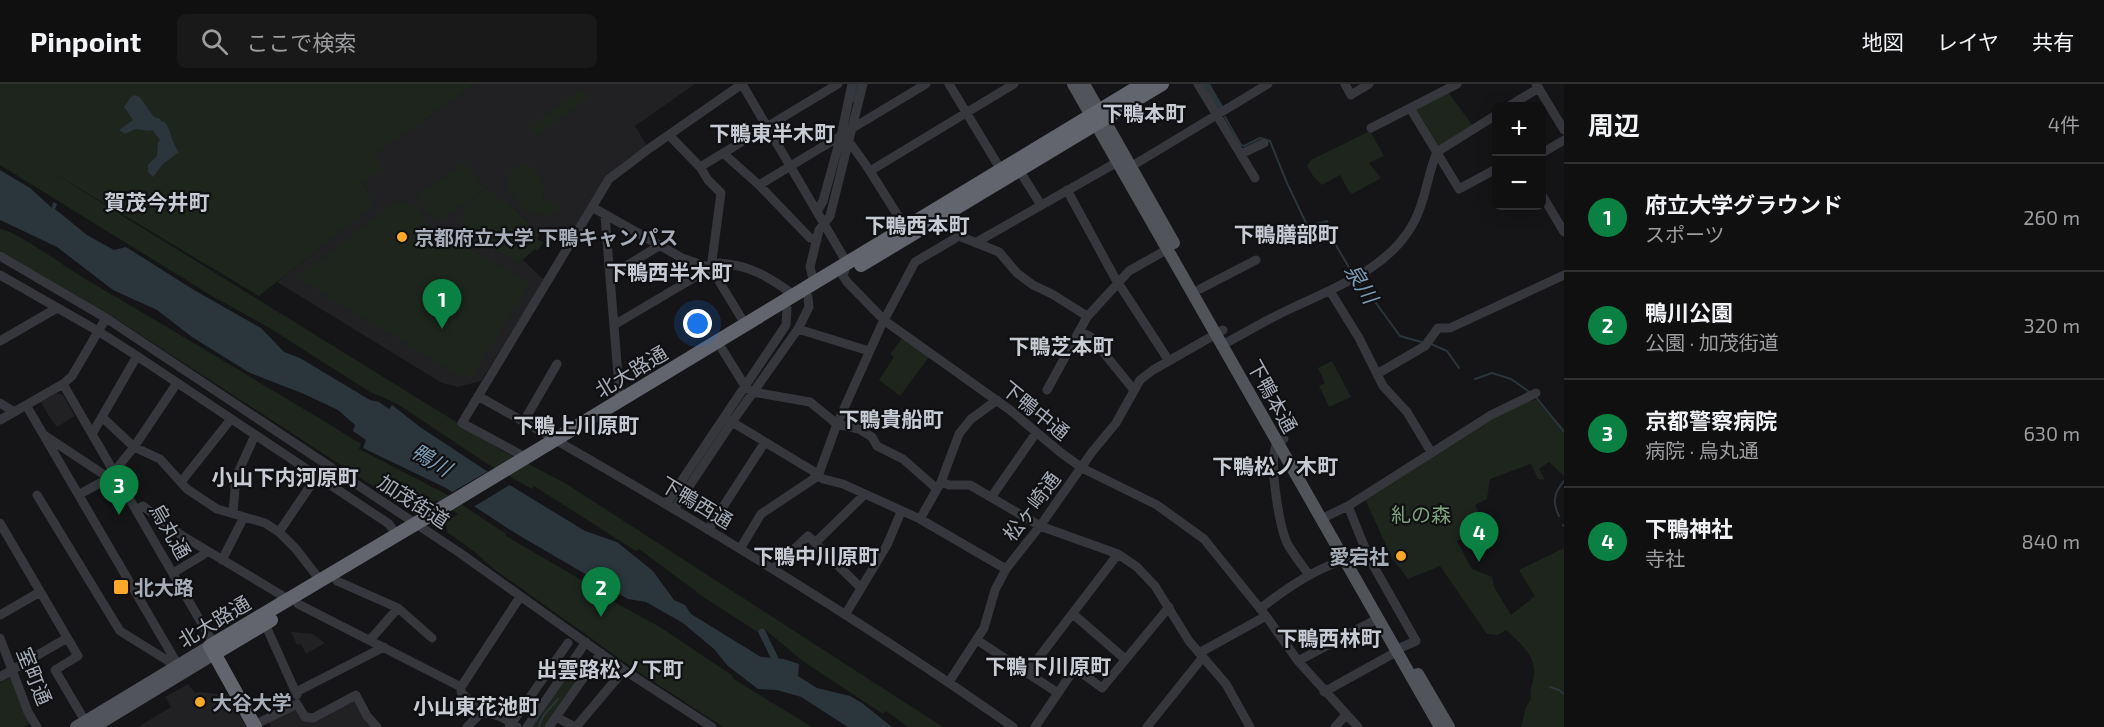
<!DOCTYPE html>
<html lang="ja">
<head>
<meta charset="utf-8">
<style>
	:root { --surface:#101011; --page:#19191a; --text:#f1f3f6; --muted:#9c9d9f; --line:#303031; --accent:#0b8043 }
	body { margin:0; font-family:"Exo 2","Noto Sans JP",sans-serif; background:var(--page); color:var(--text) }
	.controls { position:absolute; right:18px; top:18px; display:grid; overflow:hidden; border-radius:9px; box-shadow:0 3px 15px #0003 }
	.controls button { width:54px; height:54px; display:grid; place-items:center; padding:0; border:0; border-bottom:2px solid var(--line); background:var(--surface); color:var(--text); font:30px sans-serif }
	.you { position:absolute; left:698px; top:240px; width:21px; height:21px; margin:-15px; border:4px solid #fff; border-radius:50%; background:#1a73e8; box-shadow:0 0 0 9px #1a73e833 }
	.badge { display:grid; place-items:center; width:39px; height:39px; border-radius:50%; background:var(--accent); color:#fff; font-size:20px; font-weight:700 }
	.pin { position:absolute; translate:-50% -50px; filter:drop-shadow(0 2px 3px #0008) }
	.pin::after { content:''; position:absolute; top:32px; width:21px; height:18px; background:inherit; clip-path:polygon(0 0,100% 0,50% 100%) }
	.list { margin:0; padding:0; list-style:none }
	h2 { display:flex; justify-content:space-between; align-items:center; height:78px; margin:0; padding:0 24px; font-size:26px }
	h2 small { font-size:20px; font-weight:400; color:var(--muted) }
	.list li { display:grid; grid-template-columns:39px 1fr auto; gap:18px; align-items:center; box-sizing:border-box; height:108px; padding:0 24px; border-top:2px solid var(--line) }
	.list b { display:block; font-size:22px; white-space:nowrap }
	.list p { margin:0; font-size:20px; white-space:nowrap; color:var(--muted) }
	.list em { font-size:20px; font-style:normal; color:var(--muted) }
	.icon { flex:none; width:33px; height:33px; fill:none; stroke:currentColor; stroke-width:2; stroke-linecap:round; stroke-linejoin:round }
	.map { position:relative; flex:none; width:1564px; height:643px; overflow:hidden }
	header { display:flex; align-items:center; gap:36px; box-sizing:border-box; height:84px; padding:0 30px; background:var(--surface); border-bottom:2px solid var(--line) }
	header strong { font-size:28px }
	nav { display:flex; gap:33px; margin-inline-start:auto; font-size:21px }
	.search { width:420px; height:54px; background:var(--page); display:flex; align-items:center; gap:15px; box-sizing:border-box; padding:0 21px; border-radius:9px; color:var(--muted); font-size:22px }
	main { display:flex }
	aside { flex:1; background:var(--surface) }
	.map>svg:first-child { display:block }
</style>
</head>
<body>
<header>
<strong>Pinpoint</strong>
<div class="search"><svg class="icon" aria-label="search" viewBox="0 0 24 24"><circle cx="10" cy="10" r="6"/><path d="M15 15l6 6"/></svg>ここで検索</div>
<nav><a>地図</a><a>レイヤ</a><a>共有</a></nav>
</header>
<main>
<div class="map">
<svg width="1564" height="643" viewBox="0 0 1564 643">
	<rect width="100%" height="100%" fill="#151517"/>
	<path fill="#212124" d="M475 0H695L635 42 647 62 607 91 569 154 549 142 544 149H540L512 123 487 106 519 179 523 176 544 196 481 297 458 303 442 299 277 198 374 120 363 99 373 71Z
		M57 309 63 311 75 332 57 343 50 334 41 318Z
		M291 548 313 550 325 559 306 570 301 560 297 561Z
		M188 600 195 609 199 608 228 611 246 643H138L171 623 165 613Z
		M354 617 373 643H271L268 636 295 624 302 634Z"/>
	<path fill="#1d251d" d="M0 0H475L374 71 382 85 363 99 375 120 259 212 47 85 503 367 565 399 943 643H908L886 627 883 630 804 578 763 544 759 549 705 514 639 465 636 467 534 402 532 405 486 379 396 319 370 308 268 243 212 212 0 81Z
		M582 5 589 14 537 52 530 42Z
		M1448 8 1473 42 1439 63 1436 62 1416 29 1417 24Z
		M1370 47 1384 72 1369 79 1381 94 1352 110 1348 106 1340 91 1322 101 1313 92 1307 82 1311 76Z
		M465 78 484 105 441 136 427 128 416 113Z
		M529 81C535 87 542 93 543 102 544 108 541 110 544 116L554 118 560 125 552 131H541L525 126 510 108 506 100 509 88 521 82Z
		M487 105 512 123 540 149 537 155 543 158 538 167 535 165 519 179 468 151 470 146 461 138 466 120Z
		M397 117 417 123 429 142 530 199 472 294 460 292 297 194Z
		M0 145C15 146 70 186 87 196 166 242 245 290 324 337L361 360 359 365 446 410 506 450V452L607 511 605 513 660 543 733 592 732 594 812 643H723L634 585 494 485 476 469 447 448 446 438 458 430 436 416 413 428 107 229 0 167Z
		M904 252 929 273 900 312 879 296 894 273 890 270Z
		M1332 277 1351 313 1329 323 1319 302 1325 299 1318 284Z
		M1538 315 1564 345V392L1549 378 1539 385 1545 396 1538 395 1531 380 1490 395 1487 415 1475 421 1485 444 1457 457 1472 485 1492 493 1494 503 1511 531 1535 512 1519 486 1564 464V643H1521L1526 623 1531 615C1529 606 1533 600 1534 591 1536 571 1519 558 1506 546L1498 551 1487 550 1440 482 1408 495 1392 474 1364 413 1517 320Z
		M580 574 589 579 544 643H532Z
		M10 593 31 639 24 643H0V599Z"/>
	<path fill="#2a353c" d="M134 11 140 13 154 33 160 35 162 38 164 37C173 50 170 55 179 68L163 80 153 93 148 88V81L157 72 158 58 160 56 152 46 150 47 135 45 125 50 119 46 133 36 124 23 131 13Z
		M0 86 30 104 52 124 53 118 57 120 55 125 87 151 114 166 126 163 194 206 261 244 284 268 300 274 370 316 379 318 389 325 392 321 420 343 482 384 585 447 617 458 653 487 674 516 685 521 691 530 761 573 784 575 799 580 798 592 817 604 850 612 862 619 892 643H848L826 620 777 606 758 605 728 582 714 565 683 539 646 518 628 515 515 449 446 404 363 364 366 356 353 347 355 341 338 326 304 310 250 289 192 253 157 226 113 206 57 163 0 136Z"/>
	<path fill="#151517" d="M490 386 513 399 470 425 449 410Z"/>
	<g fill="none" stroke-linecap="round" stroke-linejoin="round">
		<path stroke="#2a353c" stroke-width="2" d="M1225 33 1241 61 1244 62 1260 54 1270 57 1287 99 1307 141 1310 142 1327 137 1337 163 1354 192
			M1357 197 1376 219 1400 252 1425 259
			M1431 260 1447 267 1459 284
			M1475 295 1492 289 1511 295 1531 309
			M1536 313 1564 348
			M1559 432C1552 418 1554 409 1564 397
			M1563 441 1564 442
			M1550 603 1559 606 1564 610
			M539 643C541 631 551 624 558 615"/>
		<path stroke="#2a353c" stroke-width="7" d="M1206 0 1220 24
			M853 15 857 0
			M762 548 778 581"/>
		<path stroke="#2a353c" stroke-width="12" d="M806 609 859 643"/>
		<path stroke="#36373c" stroke-width="9" d="M742 0 847 179 843 192 847 198 885 237 1010 326 1060 368 1082 384 1157 421 1204 455 1266 532 1298 577 1358 643
			M949 0 1001 86
			M1198 0 1255 94
			M1345 0 1351 11 1369 0
			M1536 0 1564 46
			M1509 22 1539 4
			M1410 24 1459 105 1496 85
			M1371 44 1457 0
			M851 45 926 0
			M669 51 700 83
			M848 56 868 84 905 143
			M1437 68 1496 31
			M723 69 759 101 810 154 817 156
			M1542 69 1564 56
			M1241 70 1264 59
			M1132 82 1268 0
			M1019 86 1041 121
			M870 87 1014 0
			M759 101 842 51
			M1067 106 1115 194 1169 277
			M1542 111 1564 148
			M592 123 682 174 711 184
			M818 126 823 117 841 52 852 0
			M946 130 959 152 999 168 1017 189 1033 201 1052 210 1087 232
			M605 132 620 316
			M959 152 915 178 881 242 837 340 818 392 823 395 843 400 920 435 1006 485
			M975 159 1121 76
			M0 172 106 234 460 469 624 586 712 643
			M0 191 98 247 137 272 389 440 397 451
			M611 191 659 162
			M814 199 810 183 819 146 830 132 863 0
			M1200 205 1256 176
			M1330 207 1359 254 1383 302 1407 328 1431 368
			M745 240 711 184 721 109 708 96 700 83 838 0
			M614 241 719 179C750 181 769 193 794 211
			M798 245 869 267
			M1079 247 1091 253 1133 305
			M0 257 57 224
			M1222 261C1245 249 1268 235 1292 224 1336 203 1390 184 1414 138 1426 116 1427 91 1437 68
			M722 265 745 302 753 308 810 318 837 340 859 345 872 353 877 362 903 375 937 405
			M1377 290 1425 262 1438 244H1450L1564 191
			M63 300 209 552 215 558
			M1047 306 1087 233 1129 187 1168 165
			M478 312C661 415 841 522 1013 643
			M0 319 14 328
			M26 321 178 581
			M102 333 134 363 177 299
			M0 336 63 300 72 292 106 234
			M524 337 557 280
			M727 337 732 338 813 387 818 392 761 430 740 465
			M92 350 137 272
			M44 351 109 394 134 363 160 375 187 405 217 425 265 439 279 448 296 465 320 496
			M1284 355C1279 358 1276 359 1275 365 1270 384 1279 441 1287 459 1293 470 1302 481 1309 491
			M525 373 462 339 609 95 650 64 742 0
			M181 398 231 335
			M941 398 949 401H970L1040 442 1118 470 1137 483 1155 502 1189 557 1226 600 1250 643
			M80 410 109 394
			M37 411 120 547 170 578
			M992 412 1036 349
			M666 420 786 241 787 225
			M1348 422 1369 474 1416 557 1402 563
			M674 425 732 338 798 245 809 223 808 213
			M136 426 143 422 181 451 288 515
			M233 429 236 393 255 351
			M920 435 941 398 959 350 971 335 997 316
			M1321 435 1348 422 1491 331 1536 309
			M0 439 78 572 55 586 85 637
			M708 446 765 358
			M279 448 317 392
			M815 459 864 411
			M222 476 244 433
			M773 485 808 452 861 504
			M173 489 203 471 206 466
			M337 497 398 524 432 554
			M298 520 461 603V608L481 629C495 628 506 635 517 643
			M1260 525C1285 505 1311 487 1341 477 1350 474 1361 475 1369 474
			M1073 530 1125 575
			M0 531 40 508
			M845 531 887 461 901 428
			M265 540 297 611
			M0 554 28 628 37 643
			M370 556 398 524
			M977 556 1058 609
			M1199 569 1266 532
			M1298 577 1377 535
			M1027 589 1118 470
			M0 593 67 554
			M949 598 984 544 995 506 1006 485 1040 442 1092 368 1116 339 1140 296 1153 286 1223 246
			M461 603 520 513
			M296 608 384 563
			M1324 608 1396 568
			M556 633 575 643
			M254 641 297 620 305 633 313 634 356 611 367 632 377 643
			M467 643 481 629
			M509 643 568 559
			M527 643 586 558
			M549 643 601 569
			M576 643 624 586
			M1035 643 1075 584 1102 604 1169 523
			M1147 643 1203 573
			M1335 643 1345 632"/>
		<path stroke="#52545b" stroke-width="12" d="M1073 0 1440 643
			M1084 0 1174 159
			M1418 590 1449 643
			M76 643 210 562
			M94 643 214 570"/>
		<path stroke="#62656d" stroke-width="14" d="M861 181 1162 0
			M214 570 271 536
			M255 643 210 562 437 427 1143 0"/>
	</g>
	<g fill="#faa82a" stroke="#101012" stroke-width="2">
		<circle cx="402" cy="153" r="6"/>
		<circle cx="1401" cy="472" r="6"/>
		<rect x="113" y="495" width="16" height="16" rx="3"/>
		<circle cx="200" cy="618" r="6"/>
	</g>
	<g text-anchor="middle" dominant-baseline="central" stroke-width="4.5" stroke-linejoin="round" paint-order="stroke">
		<g font-size="20" font-weight="bold" fill="#a6adb8" stroke="#101012" text-anchor="start">
			<text x="414" y="153">京都府立大学 下鴨キャンパス</text>
			<text x="1389" y="472" text-anchor="end">愛宕社</text>
			<text x="134" y="503">北大路</text>
			<text x="212" y="618">大谷大学</text>
		</g>
		<g font-size="20" fill="#a6adb8" stroke="#101012">
			<text transform="translate(631 287) rotate(-31)">北大路通</text>
			<text transform="translate(1273 312) rotate(61)">下鴨本通</text>
			<text transform="translate(1036 326) rotate(39)">下鴨中通</text>
			<text transform="translate(414 417) rotate(33)">加茂街道</text>
			<text transform="translate(697 418) rotate(31)">下鴨西通</text>
			<text transform="translate(1031 422) rotate(-53)">松ヶ崎通</text>
			<text transform="translate(171 447) rotate(60)">烏丸通</text>
			<text transform="translate(214 537) rotate(-31)">北大路通</text>
			<text transform="translate(35 592) rotate(68)">室町通</text>
		</g>
		<g font-size="20" fill="#7ca47c" stroke="#101012">
			<text x="1421" y="430">糺の森</text>
		</g>
		<g font-size="21" font-weight="bold" fill="#c7cbd4" stroke="#101012">
			<text x="1144" y="28">下鴨本町</text>
			<text x="772" y="48">下鴨東半木町</text>
			<text x="157" y="117">賀茂今井町</text>
			<text x="917" y="140">下鴨西本町</text>
			<text x="1286" y="149">下鴨膳部町</text>
			<text x="669" y="187">下鴨西半木町</text>
			<text x="1061" y="261">下鴨芝本町</text>
			<text x="891" y="334">下鴨貴船町</text>
			<text x="576" y="340">下鴨上川原町</text>
			<text x="1275" y="381">下鴨松ノ木町</text>
			<text x="285" y="392">小山下内河原町</text>
			<text x="816" y="471">下鴨中川原町</text>
			<text x="1329" y="553">下鴨西林町</text>
			<text x="1048" y="581">下鴨下川原町</text>
			<text x="610" y="584">出雲路松ノ下町</text>
			<text x="476" y="621">小山東花池町</text>
		</g>
		<g font-size="21" font-style="italic" fill="#7b9db5" stroke="#101012">
			<text transform="translate(1362 199) rotate(58)">泉川</text>
			<text transform="translate(432 375) rotate(31)">鴨川</text>
		</g>
	</g>
</svg>
<div class="controls">
<button>+</button>
<button>−</button>
</div>
<div class="you"></div>
<div class="pin badge" style="left:442px;top:245px">1</div>
<div class="pin badge" style="left:601px;top:533px">2</div>
<div class="pin badge" style="left:119px;top:431px">3</div>
<div class="pin badge" style="left:1479px;top:478px">4</div>
</div>
<aside>
<h2>周辺<small>4件</small></h2>
<ul class="list">
<li><span class="badge">1</span><div><b>府立大学グラウンド</b><p>スポーツ</p></div><em>260 m</em></li>
<li><span class="badge">2</span><div><b>鴨川公園</b><p>公園 · 加茂街道</p></div><em>320 m</em></li>
<li><span class="badge">3</span><div><b>京都警察病院</b><p>病院 · 烏丸通</p></div><em>630 m</em></li>
<li><span class="badge">4</span><div><b>下鴨神社</b><p>寺社</p></div><em>840 m</em></li>
</ul>
</aside>
</main>
</body>
</html>
